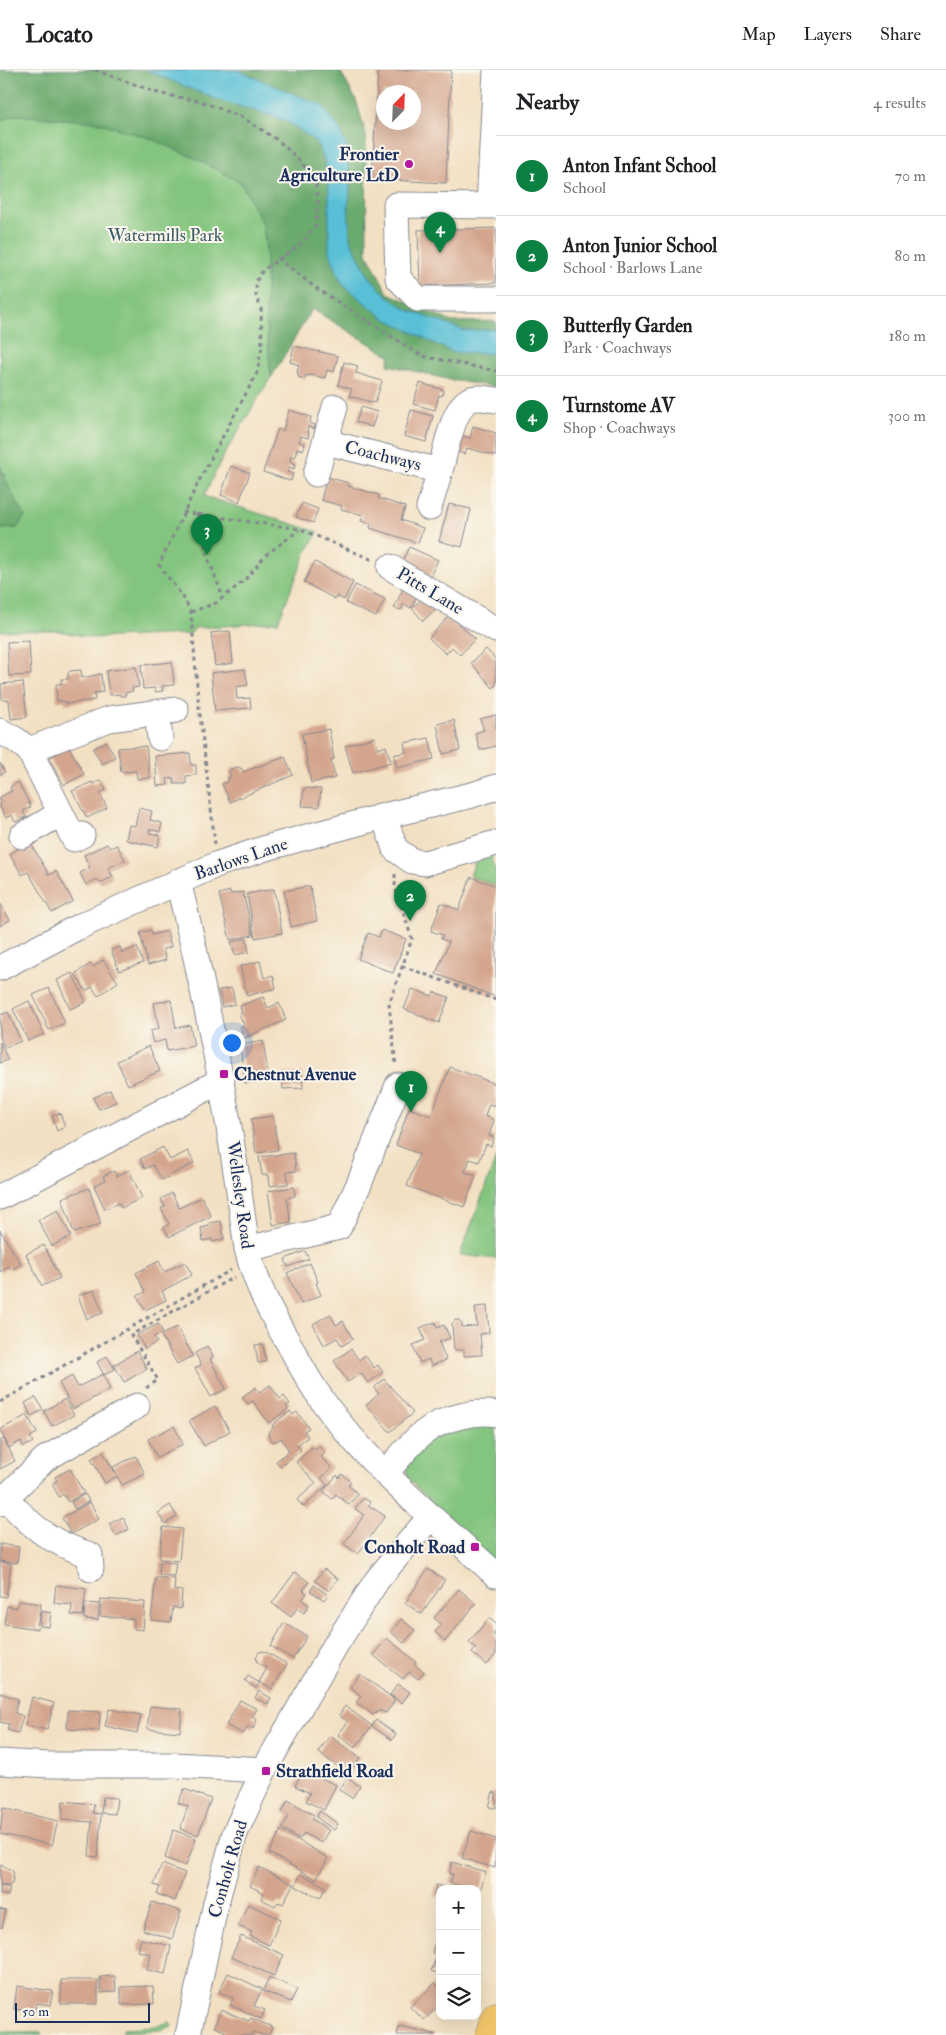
<!DOCTYPE html>
<html lang="en">
<head>
<meta charset="utf-8">
<style>
	:root { --surface:#fff; --page:#f2f2f2; --text:#202124; --muted:#757577; --line:#e0e0e0; --accent:#0b8043 }
	body { margin:0; font-family:"IM FELL Double Pica",serif; background:var(--page); color:var(--text) }
	.controls { position:absolute; right:15px; bottom:15px; display:grid; overflow:hidden; border-radius:10px; box-shadow:0 5px 20px #0002 }
	.controls button { width:45px; height:45px; display:grid; place-items:center; padding:0; border:0; border-bottom:1px solid var(--line); background:var(--surface); color:var(--text); font:25px sans-serif }
	.compass { position:absolute; left:376px; top:15px; width:45px; height:45px; border-radius:50%; background:var(--surface); box-shadow:0 5px 20px #0002; rotate:23deg }
	.scale { position:absolute; left:15px; bottom:12px; width:135px; box-sizing:border-box; padding-left:5px; border:2px solid #1b2f5e; border-top:0; font-size:14px; line-height:18px; white-space:nowrap; color:#1b2f5e; -webkit-text-stroke:4px #fbf7ec; paint-order:stroke }
	.you { position:absolute; left:231px; top:972px; width:18px; height:18px; margin:-12px; border:4px solid #fff; border-radius:50%; background:#1a73e8; box-shadow:0 0 0 8px #1a73e833 }
	.badge { display:grid; place-items:center; width:32px; height:32px; border-radius:50%; background:var(--accent); color:#fff; font-size:16px; font-weight:700 }
	.pin { position:absolute; translate:-50% -41px; filter:drop-shadow(0 1px 2px #0008) }
	.pin::after { content:''; position:absolute; top:26px; width:18px; height:15px; background:inherit; clip-path:polygon(0 0,100% 0,50% 100%) }
	.list { margin:0; padding:0; list-style:none }
	h2 { display:flex; justify-content:space-between; align-items:center; height:65px; margin:0; padding:0 20px; font-size:21px }
	h2 small { font-size:16px; font-weight:400; color:var(--muted) }
	.list li { display:grid; grid-template-columns:32px 1fr auto; gap:15px; align-items:center; box-sizing:border-box; height:80px; padding:0 20px; border-top:1px solid var(--line) }
	.list b { display:block; font-size:19px; white-space:nowrap }
	.list p { margin:0; font-size:16px; white-space:nowrap; color:var(--muted) }
	.list em { font-size:16px; font-style:normal; color:var(--muted) }
	.icon { flex:none; width:28px; height:28px; fill:none; stroke:currentColor; stroke-width:2; stroke-linecap:round; stroke-linejoin:round }
	.map { position:relative; flex:none; width:496px; height:1965px; overflow:hidden }
	header { display:flex; align-items:center; gap:30px; box-sizing:border-box; height:70px; padding:0 25px; background:var(--surface); border-bottom:1px solid var(--line) }
	header strong { font-size:24px }
	nav { display:flex; gap:28px; margin-inline-start:auto; font-size:18px }
	main { display:flex }
	aside { flex:1; background:var(--surface) }
	.map>svg:first-child { display:block }
</style>
</head>
<body>
<header>
<strong>Locato</strong>
<nav><a>Map</a><a>Layers</a><a>Share</a></nav>
</header>
<main>
<div class="map">
<svg width="496" height="1965" viewBox="0 0 496 1965">
	<rect width="100%" height="100%" fill="#fbf7ec"/>
	<filter id="ink" filterUnits="userSpaceOnUse"><feTurbulence type="fractalNoise" baseFrequency=".02" numOctaves="2"/><feDisplacementMap in="SourceGraphic" scale="10" xChannelSelector="R" yChannelSelector="G"/><feConvolveMatrix kernelMatrix="1 2 1 2 8 2 1 2 1" color-interpolation-filters="sRGB"/></filter>
	<filter id="wash" filterUnits="userSpaceOnUse"><feTurbulence type="fractalNoise" baseFrequency=".0096" numOctaves="4" result="noise"/><feDisplacementMap in="SourceGraphic" scale="20" xChannelSelector="R" yChannelSelector="G"/><feGaussianBlur stdDeviation="1.12" result="paint"/><feColorMatrix in="noise" values="0 0 0 0 0 0 0 0 0 0 0 0 0 0 0 0 0 1.4 0 .05"/><feComposite in="paint" operator="in"/></filter>
	<g filter="url(#wash)">
		<rect width="100%" height="100%" fill="#f2e0c2"/>
		<path fill="#83c57e" stroke="#4f7a6e" d="M0 0H333L340 1 356 30 366 65 312 239 224 385 204 426 318 462 306 483 278 552 195 558 190 564 92 568 59 561H0Z
			M491 785 496 804V816L470 806 476 790Z
			M496 1088V1189L460 1185Z
			M496 1353V1495L408 1409 405 1392 433 1362Z
			M170 1952 172 1956 162 1960 123 1962V1958L157 1956Z
			M0 1962H41V1965H0Z"/>
		<path fill="#6aaa6d" stroke="#426c66" d="M0 0H339L356 30 366 65 367 183 388 223 452 252 496 251V317L451 310 388 295 390 286 312 239 271 308 266 250V178L263 154 241 113 199 90 149 68 97 52 15 45 0 51Z
			M0 395 9 418 25 446 17 458 0 459Z"/>
		<path fill="#59bfd6" stroke="#3a779a" d="M146 0H237L323 36 340 60 347 77 350 122 348 135 350 169 368 205 386 225 408 240 465 261 496 259V284L452 282 384 248 342 214 329 181V123L325 91 316 72 291 54 276 47 218 30Z"/>
		<g id="blocks">
			<path fill="#d4a58d" fill-rule="evenodd" d="M378 0H451L446 113 372 109ZM383 22H413V52H383Z
				M496 158V213L420 216 418 160Z
				M294 276 338 286 334 302 327 300 325 308 310 305V306L306 305 305 309 298 307 299 304 297 303 299 295 290 292Z
				M344 292 358 296 356 303 382 311 375 333 349 326 352 319 338 315Z
				M420 313 444 320 442 326 439 325 435 340 413 334Z
				M361 337 377 342 372 357 356 352Z
				M289 340 311 347 310 353 315 355 314 359 308 357 307 362H309L308 368 301 366 299 372 305 374 303 380 297 378 295 387 291 386 290 392 295 394 294 399 289 397 287 402 293 404 291 411 263 402 278 359 283 361Z
				M411 340 433 346 426 372 404 366Z
				M473 356 496 363V386L467 378 465 384 458 382 463 366 470 368Z
				M231 396 250 403 239 432 221 425Z
				M327 407 349 413 348 416 379 425 378 428 405 437 401 450 423 458 418 473 370 458 371 454 361 451 363 445 341 439 342 436 321 430Z
				M302 433 318 439 313 453 296 447Z
				M449 434 471 439 462 477 439 471Z
				M409 477 438 490 428 510 400 497Z
				M315 492 353 512 344 530 337 526 335 529 304 512Z
				M355 515 385 529 376 547 346 533Z
				M403 519 417 526 411 538 404 534 401 540 394 538Z
				M425 526 436 539 423 551 412 538Z
				M450 545 475 569 460 585 452 577 446 584 429 568Z
				M230 561 233 593 215 596 211 563Z
				M29 571 31 605 9 606 7 572Z
				M486 579 496 590V615L493 618 471 593Z
				M172 592 174 615 162 616 163 621 155 622V618L143 619 141 595Z
				M136 597 139 617 132 618 133 621 125 623V626H120V624L109 625 106 601Z
				M245 599 248 615 236 617 237 629 250 628 251 638 215 641 211 603Z
				M81 600 82 608 101 604 103 622 94 623 95 630 65 634V631H57L56 614H61V609H68V603L70 601Z
				M23 612 27 647 11 649 9 630H2L1 614Z
				M496 645V676L480 680 475 663 484 660 480 649Z
				M454 650 460 680 443 684 437 654Z
				M329 659 334 689 331 690 335 708 311 713 302 664Z
				M375 667 378 679 386 676 391 692 353 703 345 676Z
				M429 668 434 689 397 698 394 685 406 682 404 673Z
				M106 671 115 687 102 694 93 679Z
				M146 676 150 708 137 709 136 701 121 702 118 678Z
				M69 677 84 704 64 715 49 688Z
				M190 683 191 695H196V705L186 706V714H174V708L167 709 168 715 157 716 155 686Z
				M285 687 293 705 230 732 222 714 229 711 228 708 231 707 229 702 231 699 236 697 241 698 243 702Z
				M0 693 5 702 0 705Z
				M101 710 106 720 100 723 107 738 87 748 72 721 92 712 93 714Z
				M18 712 31 737 23 741 26 747 15 752 12 745 6 748 0 737V727L12 721 10 717Z
				M304 718 321 719 319 737 302 736Z
				M139 738 152 741 150 750 162 753 160 762 150 759 149 763 160 765 158 777 126 770 129 755 135 756Z
				M30 772 49 805 56 801 73 831 52 843 28 802 22 805 10 784Z
				M107 774 110 778 117 775 125 790 108 798 113 807 100 813 97 809 86 815 80 803 90 798 84 785Z
				M471 807 496 816V927L436 904 449 872 441 869 443 865 431 861 441 833 459 840Z
				M310 816 317 851 291 857 284 821Z
				M274 819 282 863 255 868 247 824Z
				M230 821 231 824 243 822 253 865 230 870 219 824Z
				M0 833 10 850 0 856Z
				M151 860 152 865 167 861 171 877 163 879 166 890 148 895 140 863Z
				M382 860 406 869 393 903 358 889 368 863 379 867Z
				M246 868 249 882 235 885 231 872Z
				M120 877 122 883 137 877 143 893 119 901 111 880Z
				M103 890 118 912 98 926 92 917 86 921 75 904 90 894 93 897Z
				M260 891 264 908 273 905 276 918 247 926 240 896Z
				M72 903 86 932 70 939 57 910Z
				M49 918 65 953 49 960 33 925Z
				M232 918 235 934 222 937 219 920Z
				M412 919 432 926 434 922 449 927 439 953 404 939Z
				M263 927 268 938 279 933 286 950 244 968 240 957 244 955 239 944 242 942 240 936Z
				M171 930 176 958 190 955 194 976 167 981 165 970 153 973 150 961 159 959 154 933Z
				M29 931 44 964 28 971 13 939Z
				M8 942 21 971 5 978 0 967V945Z
				M263 971 269 1011 245 1013 240 975Z
				M0 972 8 990 0 993Z
				M149 976 160 1001 128 1015 117 991Z
				M450 997 496 1014V1036L489 1034 485 1046 494 1050 489 1066 494 1067 491 1076 486 1074 479 1092 470 1089 465 1102 476 1106 464 1137 407 1116 419 1084 396 1075 409 1038 431 1046Z
				M302 1003 303 1018 283 1019 282 1004Z
				M110 1020 116 1032 99 1039 93 1028Z
				M60 1043 65 1057 57 1061 52 1046Z
				M273 1046 278 1080 256 1083 251 1049Z
				M163 1077 170 1090 188 1081 194 1093 162 1110 153 1095 145 1099 140 1089Z
				M294 1083 296 1101 287 1102 288 1114 269 1116 268 1105H262L259 1087Z
				M129 1100 142 1128 121 1138 119 1133 105 1139 94 1116 105 1110 103 1106 114 1101 117 1106Z
				M294 1117 295 1126 287 1128 291 1152 273 1155 268 1121Z
				M89 1118 101 1154 74 1163 62 1128Z
				M172 1123 179 1138 202 1127 211 1146 169 1167 164 1157 169 1154 161 1138 165 1137 161 1129Z
				M58 1140 71 1166 52 1176 38 1150Z
				M221 1151 224 1169 212 1172V1169L203 1171 201 1158 209 1156V1153Z
				M0 1160 21 1194 11 1200 9 1196 0 1202Z
				M44 1175 60 1208 42 1216 26 1184Z
				M305 1181 309 1189 288 1197 285 1189Z
				M159 1191 164 1202 185 1192 192 1205 162 1221 166 1230 145 1240 137 1226 145 1222 136 1203Z
				M310 1193 318 1212 316 1213 321 1225 301 1234 287 1203Z
				M94 1220 103 1243 87 1249 78 1226Z
				M487 1236 489 1263 480 1264 482 1285 464 1286V1280H454L452 1254 455 1250H459L462 1253V1257L477 1256 475 1237Z
				M330 1244 336 1255 343 1251 353 1269 342 1276 337 1268 324 1275 313 1254Z
				M435 1252 437 1258 444 1255 450 1268 439 1272 446 1290 431 1296 429 1289 420 1293 413 1275 425 1270 420 1258Z
				M158 1254 163 1262 154 1267 157 1272 145 1279 137 1265Z
				M177 1257 193 1286 177 1294 161 1265Z
				M263 1274 266 1291 258 1293 255 1275Z
				M207 1276 213 1287 210 1289 226 1319 211 1327 195 1298 201 1295 195 1283Z
				M351 1279 359 1290 365 1285 374 1298 378 1295 383 1302 368 1313 361 1303 348 1312 334 1291Z
				M137 1281 147 1299 124 1312 114 1295Z
				M107 1286 115 1299 104 1305 97 1292Z
				M103 1304 110 1319 73 1339 59 1313 72 1306 78 1317Z
				M384 1309 413 1343 390 1362 366 1335 379 1324 374 1318Z
				M270 1315 280 1329 284 1326 290 1334 286 1336 288 1339 269 1353 253 1331 248 1334 242 1327 256 1317 260 1322Z
				M36 1327 43 1340 31 1346 25 1333Z
				M65 1329 74 1345 52 1356 44 1341Z
				M215 1336 230 1361 204 1376 189 1351Z
				M290 1341 293 1345 297 1342 309 1358 304 1361 308 1367 297 1375 301 1380 280 1397 276 1391 289 1381 281 1368 277 1371H272L268 1365 269 1361 274 1357 272 1355Z
				M27 1345 37 1363 30 1367 33 1372 24 1377 21 1371 9 1378 0 1360Z
				M174 1356 183 1374 157 1387 148 1369Z
				M4 1369 15 1391 0 1399V1371Z
				M319 1376 325 1383 321 1387 332 1398 321 1408 327 1415 304 1437 297 1430 316 1413 296 1392 312 1377 315 1380Z
				M103 1382 116 1404 113 1397 136 1386 145 1404 122 1415 117 1406 105 1413 91 1389Z
				M70 1399 84 1423 68 1432 63 1424 59 1427 52 1414 57 1411 55 1407Z
				M342 1404 351 1412 348 1415 358 1424 349 1435 336 1424 332 1429 323 1421 337 1405 339 1408Z
				M85 1424 89 1431 75 1439 71 1432Z
				M363 1428 370 1432 368 1435 385 1446 358 1484 344 1474 364 1445 355 1439Z
				M90 1432 99 1449 71 1464 62 1448Z
				M170 1435 177 1446 165 1454 158 1443Z
				M123 1447 129 1459 116 1466 109 1454Z
				M163 1457 182 1459 179 1491 159 1489Z
				M0 1474 19 1477 17 1493 0 1491Z
				M0 1492 11 1494 6 1527 0 1526Z
				M160 1492 176 1493 174 1506 159 1505Z
				M324 1499 338 1509 329 1521 315 1511Z
				M428 1499 445 1510 422 1544 405 1533Z
				M295 1502 309 1512 303 1520 307 1523 302 1530 309 1535 304 1543 297 1538 291 1547 272 1533Z
				M156 1507 175 1509 174 1520 182 1521 181 1539 173 1537 171 1552 151 1550Z
				M56 1515 86 1519 83 1546 71 1545 72 1535 54 1533Z
				M314 1515 328 1525 324 1530 310 1521Z
				M459 1519 476 1534 445 1571 435 1562 441 1555 434 1548Z
				M101 1529 145 1532 143 1560 134 1559V1549L100 1546Z
				M18 1531 41 1534 37 1559 4 1554 7 1536 17 1538Z
				M85 1533 99 1534 98 1550 84 1549Z
				M41 1541 51 1543 49 1557 40 1556Z
				M489 1548 496 1554V1560L493 1564 496 1567V1584L487 1595 472 1583 476 1578 469 1572Z
				M401 1549 415 1560 404 1573 391 1562Z
				M284 1553 307 1566 293 1589 271 1576Z
				M387 1568 416 1592 414 1594 424 1602 418 1609 409 1602 403 1609 373 1585Z
				M264 1581 287 1594 272 1619 259 1612 267 1598 257 1592 256 1587 259 1582Z
				M360 1604 394 1629V1632L386 1643 378 1640 373 1645 356 1632 361 1626 350 1617Z
				M248 1606 260 1613 256 1618 245 1611Z
				M398 1614 410 1622 402 1633 390 1625Z
				M259 1621 271 1628 268 1634 255 1628Z
				M0 1623 18 1629 15 1643 23 1646 18 1663 7 1660 9 1654 0 1652Z
				M32 1627 54 1633 47 1660 25 1655Z
				M240 1630 257 1639 252 1647 257 1650 253 1659 248 1656 243 1664 226 1655Z
				M150 1636 182 1639 180 1662 147 1659Z
				M345 1636 372 1656 355 1678 338 1665 348 1652 339 1645Z
				M109 1639 141 1645 137 1663 105 1656Z
				M68 1640 100 1642 99 1661 67 1659Z
				M376 1650 396 1664 392 1670 372 1656Z
				M330 1666 360 1688 348 1704 318 1682Z
				M303 1699 336 1715 324 1740 306 1731 310 1723 295 1716Z
				M347 1708 360 1716 352 1728 339 1720Z
				M184 1719 211 1729 198 1765 180 1759 188 1736 178 1733Z
				M493 1722 496 1723V1738L489 1737Z
				M103 1727 117 1728 115 1744 101 1743Z
				M288 1730 314 1745 312 1749 329 1760 321 1773 304 1763 300 1769 282 1758 289 1746 282 1741Z
				M63 1731 94 1734 93 1743 101 1744 98 1787 89 1786 92 1752 62 1750Z
				M3 1738 58 1751 52 1775 0 1764Z
				M320 1741 338 1754 334 1760 316 1747Z
				M173 1760 196 1768 186 1796 165 1788Z
				M281 1760 328 1788 316 1809 269 1783Z
				M471 1761 496 1769 495 1798 462 1788Z
				M452 1792 486 1802 480 1821 450 1813 453 1804H449Z
				M162 1794 185 1803 175 1831 157 1824 160 1817 154 1815Z
				M0 1795 12 1800 14 1804 12 1814 8 1816 0 1814Z
				M259 1797 293 1814 283 1834 278 1832 275 1836 261 1829 264 1823 250 1816Z
				M301 1804 326 1817 320 1828 295 1816Z
				M0 1815 10 1818 8 1826 0 1824Z
				M436 1815 449 1818V1819H440V1827L434 1826Z
				M152 1832 181 1841 172 1869 143 1860Z
				M248 1834 281 1849 269 1875 250 1866 252 1862 238 1856Z
				M0 1839 6 1841 2 1858 0 1857Z
				M241 1866 284 1885 274 1906 231 1887Z
				M141 1869 171 1876 165 1904 147 1900 151 1884 138 1881Z
				M436 1872 440 1873V1904L431 1901 438 1884 432 1883Z
				M228 1903 262 1919 254 1936 265 1940 261 1949 230 1935 233 1928 219 1922Z
				M115 1906 116 1921 101 1923 100 1907Z
				M269 1907 297 1919 291 1932 263 1921Z
				M61 1910H98V1934H61Z
				M435 1913 440 1918V1935L424 1950 410 1937Z
				M17 1916 53 1921 50 1935 36 1933 35 1942 14 1939Z
				M153 1916 154 1934 121 1935V1917Z
				M221 1940 249 1951 251 1948 272 1957 269 1965H262L254 1962 252 1965H223L225 1961 214 1957Z
				M399 1956 435 1964V1965H397Z"/>
		</g>
	</g>
	<g filter="url(#ink)">
		<use href="#blocks" fill-opacity="0" stroke="#868890" stroke-width="1"/>
		<g fill="none" stroke-linecap="round" stroke-linejoin="round">
			<g stroke="#868890" stroke-width="27">
				<path id="minor" d="M489 136 496 0
					M496 136 396 135 398 208 418 229H496
					M326 372 440 401C445 383 453 338 469 330 477 326 487 329 496 330
					M316 404 335 337
					M429 438 440 401
					M390 497 496 560
					M157 643 160 668
					M0 661 16 670 29 680 74 769 82 765
					M29 680 109 649 176 640
					M384 746 395 779 412 791 425 793 496 773
					M22 766 61 743
					M178 811C208 932 231 1055 247 1179 255 1211 271 1244 288 1272 297 1289 306 1306 316 1321 361 1390 436 1450 496 1505
					M0 898 76 858 218 794 266 778 384 746 472 725 496 717
					M0 1127 222 1010
					M247 1179 339 1157 359 1114 398 1015
					M386 1403C411 1374 422 1355 461 1346 473 1343 484 1342 496 1344
					M6 1428C32 1458 52 1473 90 1485L91 1499
					M0 1433 45 1389 137 1336
					M0 1692 49 1695H174L264 1700
					M188 1965 216 1833 235 1763 264 1700 335 1576 377 1510 431 1446"/>
			</g>
			<g stroke="#868890" stroke-width="29">
				<path id="major" d="M490 1965 496 1946"/>
			</g>
			<path stroke="#868890" stroke-width="3" stroke-dasharray="4 4" stroke-linecap="butt" d="M95 0 161 24 200 31 243 48 279 71 302 93 316 115 318 131 316 155 301 174 263 200 256 211V226L261 239 262 276 257 303 201 407 159 495 183 527 191 542 198 628 215 774
				M278 188 313 216 422 286 496 301
				M183 442 300 459 373 490
				M197 443 207 485 223 527
				M191 542 216 533 244 511 267 484 299 460
				M395 804V817L412 869 389 934 396 996
				M402 896 496 930
				M146 1318 158 1310 131 1265 234 1207
				M0 1332 231 1200"/>
			<use href="#minor" stroke="#fff" stroke-width="25"/>
			<use href="#major" stroke="#efc469" stroke-width="28"/>
		</g>
	</g>
	<g fill="#b5179e" stroke="#fbf7ec" stroke-width="2">
		<circle cx="409" cy="94" r="5"/>
		<rect x="219" y="999" width="10" height="10" rx="2.5"/>
		<rect x="470" y="1472" width="10" height="10" rx="2.5"/>
		<rect x="261" y="1696" width="10" height="10" rx="2.5"/>
	</g>
	<g text-anchor="middle" dominant-baseline="central" stroke-width="4" stroke-linejoin="round" paint-order="stroke">
		<g font-size="18" font-weight="bold" fill="#1b2f5e" stroke="#fbf7ec" text-anchor="end">
			<text x="399" y="84">Frontier<tspan x="399" dy="21">Agriculture LtD</tspan></text>
			<text x="234" y="1004" text-anchor="start">Chestnut Avenue</text>
			<text x="465" y="1477">Conholt Road</text>
			<text x="276" y="1701" text-anchor="start">Strathfield Road</text>
		</g>
		<g font-size="18" fill="#3a5c68" stroke="#fbf7ec">
			<text x="165" y="165">Watermills Park</text>
		</g>
		<g font-size="18" fill="#1b2f5e" stroke="#fbf7ec">
			<text transform="translate(383 386) rotate(14)">Coachways</text>
			<text transform="translate(430 521) rotate(31)">Pitts Lane</text>
			<text transform="translate(241 789) rotate(-19)">Barlows Lane</text>
			<text transform="translate(240 1125) rotate(82)">Wellesley Road</text>
			<text transform="translate(228 1799) rotate(-74)">Conholt Road</text>
		</g>
	</g>
</svg>
<div class="controls">
<button>+</button>
<button>−</button>
<button><svg class="icon" aria-label="layers" viewBox="0 0 24 24"><path d="M12 4l9 5-9 5-9-5zM3 14l9 5 9-5"/></svg></button>
</div>
<svg class="compass" viewBox="-18 -18 36 36"><path d="M0-13l5 13h-10z" fill="#e53935"/><path d="M0 13l5-13h-10z" fill="#757577"/></svg>
<div class="scale">50 m</div>
<div class="you"></div>
<div class="pin badge" style="left:411px;top:1042px">1</div>
<div class="pin badge" style="left:410px;top:851px">2</div>
<div class="pin badge" style="left:207px;top:485px">3</div>
<div class="pin badge" style="left:440px;top:183px">4</div>
</div>
<aside>
<h2>Nearby<small>4 results</small></h2>
<ul class="list">
<li><span class="badge">1</span><div><b>Anton Infant School</b><p>School</p></div><em>70 m</em></li>
<li><span class="badge">2</span><div><b>Anton Junior School</b><p>School · Barlows Lane</p></div><em>80 m</em></li>
<li><span class="badge">3</span><div><b>Butterfly Garden</b><p>Park · Coachways</p></div><em>180 m</em></li>
<li><span class="badge">4</span><div><b>Turnstome AV</b><p>Shop · Coachways</p></div><em>300 m</em></li>
</ul>
</aside>
</main>
</body>
</html>
